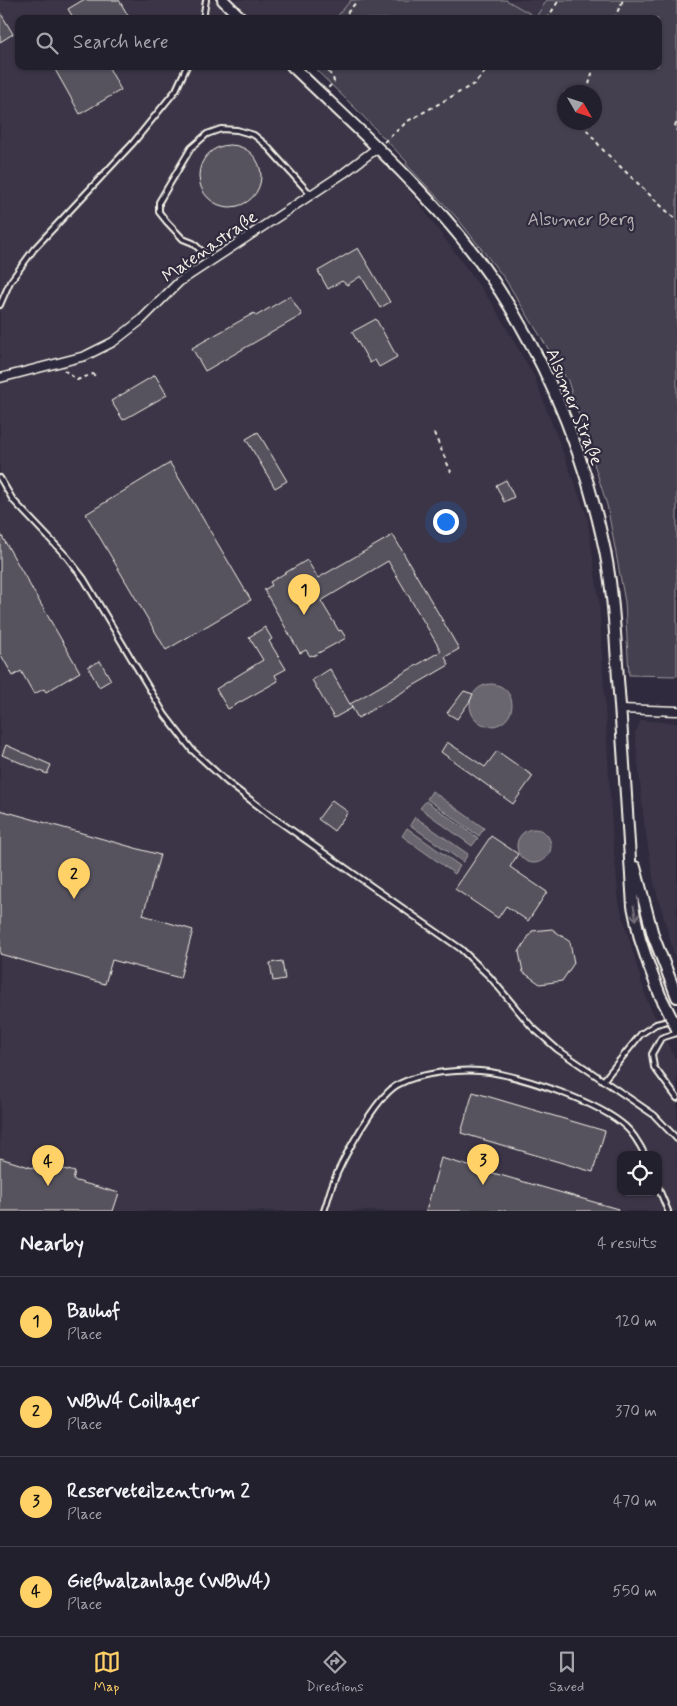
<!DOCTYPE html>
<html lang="en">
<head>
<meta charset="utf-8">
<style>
	:root { --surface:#23202e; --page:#2b2836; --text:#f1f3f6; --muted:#a3a3aa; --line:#403e4a; --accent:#ffd166 }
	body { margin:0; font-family:Mynerve,sans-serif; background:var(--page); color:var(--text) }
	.controls { position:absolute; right:15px; bottom:15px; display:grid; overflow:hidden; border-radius:10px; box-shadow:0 1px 4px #0004 }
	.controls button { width:45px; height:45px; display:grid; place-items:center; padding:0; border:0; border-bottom:1px solid var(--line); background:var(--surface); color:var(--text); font:25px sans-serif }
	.compass { position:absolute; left:557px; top:85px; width:45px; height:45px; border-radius:50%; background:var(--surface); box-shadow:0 1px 4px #0004; rotate:129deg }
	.you { position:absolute; left:445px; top:521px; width:18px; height:18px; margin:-12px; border:4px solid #fff; border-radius:50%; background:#1a73e8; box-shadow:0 0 0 8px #1a73e833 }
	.badge { display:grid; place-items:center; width:32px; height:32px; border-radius:50%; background:var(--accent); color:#111; font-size:16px; font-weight:700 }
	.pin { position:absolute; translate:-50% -41px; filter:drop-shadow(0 1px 2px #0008) }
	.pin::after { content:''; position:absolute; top:26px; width:18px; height:15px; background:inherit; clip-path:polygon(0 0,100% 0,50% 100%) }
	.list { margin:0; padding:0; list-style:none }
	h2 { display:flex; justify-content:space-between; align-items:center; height:65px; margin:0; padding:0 20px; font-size:21px }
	h2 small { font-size:16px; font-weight:400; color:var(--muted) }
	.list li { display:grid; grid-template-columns:32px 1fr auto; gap:15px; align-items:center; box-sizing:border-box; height:90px; padding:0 20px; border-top:1px solid var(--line) }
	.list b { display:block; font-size:19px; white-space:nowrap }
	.list p { margin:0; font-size:16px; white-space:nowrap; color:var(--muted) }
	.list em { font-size:16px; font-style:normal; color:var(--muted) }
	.icon { flex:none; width:28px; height:28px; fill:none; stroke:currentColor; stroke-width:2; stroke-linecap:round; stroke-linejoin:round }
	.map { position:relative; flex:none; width:677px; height:1211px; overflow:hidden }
	.search { position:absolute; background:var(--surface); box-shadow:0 1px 4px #0004; left:15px; right:15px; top:15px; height:55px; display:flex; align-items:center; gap:12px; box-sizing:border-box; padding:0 18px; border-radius:10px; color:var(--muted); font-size:19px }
	.sheet { height:425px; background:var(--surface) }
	nav { display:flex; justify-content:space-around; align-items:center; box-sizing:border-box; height:70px; border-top:1px solid var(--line); background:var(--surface); font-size:14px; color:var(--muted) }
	nav a { display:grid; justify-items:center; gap:2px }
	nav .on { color:var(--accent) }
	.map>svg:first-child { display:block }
</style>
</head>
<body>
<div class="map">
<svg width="677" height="1211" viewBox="0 0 677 1211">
	<rect width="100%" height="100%" fill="#2f2a3d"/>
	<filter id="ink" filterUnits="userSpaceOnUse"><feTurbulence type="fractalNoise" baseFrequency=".02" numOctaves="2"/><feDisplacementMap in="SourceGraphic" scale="10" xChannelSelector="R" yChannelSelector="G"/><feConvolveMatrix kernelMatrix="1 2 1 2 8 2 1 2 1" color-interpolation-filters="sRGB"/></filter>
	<g filter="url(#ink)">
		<path fill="#3b3647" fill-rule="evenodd" d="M0 0H351L335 19H19V66H294L289 73 375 155 412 194 492 303 534 376 587 516 599 601 612 830 619 903 646 998 672 1053 677 1060V1211H0ZM621 1155H658V1192H621Z
			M506 0H547L536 17Z
			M641 720 677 723V964L654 883 644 822 635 733Z"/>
		<path fill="#454050" stroke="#9c989c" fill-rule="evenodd" d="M351 0H506L536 17 547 0H677V676L629 675 625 602 607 505 568 381 505 279 458 219 406 164 407 162 357 110 312 66H658V19H335ZM564 92H594V122H564Z"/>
		<path fill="#6a6670" stroke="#a19ea0" d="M470 705a21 21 0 1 1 42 0a21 21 0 1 1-42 0Z
			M432 791 484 828 479 836 427 799Z
			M426 801 478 838 472 846 420 808Z
			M415 817 468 854 463 862 410 825Z
			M407 828 460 866 455 874 402 836Z
			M517 846a17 17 0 1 1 34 0a17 17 0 1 1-34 0Z"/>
		<path fill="#56525f" stroke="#f4f1e8" d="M83 0H119L130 19H74L68 9Z
			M0 12 13 34 0 42Z
			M53 66H108L121 90 80 114Z
			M199 176a31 31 0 1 1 62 0a31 31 0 1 1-62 0Z
			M358 248 390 302 380 308 361 276 347 285 342 281 328 289 318 271Z
			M290 296 302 315 205 371 192 348 254 313 256 316Z
			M376 319 397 357 379 367 375 360 370 363 352 332Z
			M155 375 167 395 123 420 111 401Z
			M258 432 287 481 275 488 246 439Z
			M170 463 251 600 166 650 86 514Z
			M506 480 514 497 504 502 496 485Z
			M0 533 80 672 46 692 44 689 34 694 21 671 13 676 0 653Z
			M393 535 459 649 445 657 449 665 358 718 350 704 441 651 388 561 321 601 339 631 341 630 346 638 313 656 312 655 310 656 306 650 300 653 264 590 272 585 270 582 307 560 318 578Z
			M265 627 272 639 269 641 286 669 275 675 278 681 228 709 216 689 263 660 249 637Z
			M100 661 111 680 99 687 88 667Z
			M330 669 352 708 334 718 312 680Z
			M464 691 473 694 470 701 457 719 447 713Z
			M447 742 485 767 497 751 533 776 513 804 441 752Z
			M6 745 51 765 47 774 2 755Z
			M332 800 348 812 334 831 318 819Z
			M0 810 160 855 143 915 193 930 180 978 112 960 105 984 0 954Z
			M491 836 518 854 510 867 547 892 528 921 506 906 498 918 455 889Z
			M552 929 570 942 574 963 562 981 540 984 523 972 519 952 532 931Z
			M282 961 285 979 273 981 270 963Z
			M473 1092 605 1131 593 1172 461 1133Z
			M0 1158 39 1170 41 1163 75 1172 73 1180 119 1193 113 1211H0Z
			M441 1158 618 1209 617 1211H426Z"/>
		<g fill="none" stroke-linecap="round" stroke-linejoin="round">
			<g stroke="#f4f1e8" stroke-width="8">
				<path id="lane" d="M203 19 206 0
					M211 260 193 243 183 239 167 222 159 212V202L191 148 207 134 221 129 237 130 254 135 265 144 311 195
					M0 305 10 282 34 249 133 143 176 90 187 66
					M0 478 13 500 67 557 84 579 165 715 192 750 227 782 270 815 461 949 490 977 531 1026 557 1049 654 1115 677 1139
					M677 1033 661 1038 652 1054 654 1067 677 1098
					M603 1081 641 1034 656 1024 672 1020
					M658 1187 668 1211
					M324 1211C327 1203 329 1194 332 1186 341 1161 375 1098 397 1085 420 1072 465 1068 490 1072 526 1078 599 1102 626 1127 634 1134 640 1145 645 1155"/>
			</g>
			<g stroke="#f4f1e8" stroke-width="11">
				<path id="street" d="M0 378 85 356 113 342 140 321 179 282 344 173 377 148
					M620 709 677 711"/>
			</g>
			<g stroke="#f4f1e8" stroke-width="14">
				<path id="secondary" d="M223 0 242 19
					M292 66C355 127 424 187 477 258 537 339 580 439 602 537 613 583 615 632 618 679 624 755 628 831 633 906L640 939 649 966
					M635 867 653 935 677 997"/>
			</g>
			<path stroke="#f4f1e8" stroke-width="2" stroke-dasharray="4 4" stroke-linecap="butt" d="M342 19 358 0
				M547 19 559 0
				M614 19 623 0
				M323 66 333 77 334 82 328 88
				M587 92 594 66
				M586 122 587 130 603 150 677 221
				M677 123 674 127 677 131
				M384 142 408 121 474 84 485 72 495 66
				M64 370 77 380 93 374 96 377
				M434 433 451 472"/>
			<use href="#lane" stroke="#2f2a3d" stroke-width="4"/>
			<use href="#street" stroke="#2f2a3d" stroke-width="8"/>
			<use href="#secondary" stroke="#2f2a3d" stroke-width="10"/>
			<g stroke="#f4f1e8" stroke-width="14" stroke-linecap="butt">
				<path id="secondary-bridge" d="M649 966 660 995 677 1029"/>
			</g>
			<use href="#secondary-bridge" stroke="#2f2a3d" stroke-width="10"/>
		</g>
		<defs><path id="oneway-shaft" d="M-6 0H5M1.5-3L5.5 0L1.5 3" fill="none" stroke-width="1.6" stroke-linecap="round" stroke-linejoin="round" transform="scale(1.25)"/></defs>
		<use stroke="#747079" href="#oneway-shaft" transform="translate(635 913) rotate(79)"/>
	</g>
	<g text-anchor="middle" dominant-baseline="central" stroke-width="4.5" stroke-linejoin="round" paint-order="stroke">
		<g font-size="18" fill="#b7b3b3" stroke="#2f2a3d">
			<text x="581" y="220">Alsumer Berg</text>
		</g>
		<g font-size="18" fill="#f4f1e8" stroke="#2f2a3d">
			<text transform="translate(210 247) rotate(-35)">Matenastraße</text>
			<text transform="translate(574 407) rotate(68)">Alsumer Straße</text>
		</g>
	</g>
</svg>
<div class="controls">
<button><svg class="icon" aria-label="locate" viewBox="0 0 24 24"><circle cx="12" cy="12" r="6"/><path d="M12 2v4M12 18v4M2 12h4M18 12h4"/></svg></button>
</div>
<svg class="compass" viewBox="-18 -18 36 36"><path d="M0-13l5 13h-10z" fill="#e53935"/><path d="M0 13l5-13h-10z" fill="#a3a3aa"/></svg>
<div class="you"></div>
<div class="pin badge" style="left:304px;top:615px">1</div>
<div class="pin badge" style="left:74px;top:899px">2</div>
<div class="pin badge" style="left:483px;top:1185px">3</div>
<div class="pin badge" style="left:48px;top:1186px">4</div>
<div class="search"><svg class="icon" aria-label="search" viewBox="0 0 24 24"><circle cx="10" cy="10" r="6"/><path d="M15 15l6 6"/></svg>Search here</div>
</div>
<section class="sheet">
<h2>Nearby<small>4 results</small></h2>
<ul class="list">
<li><span class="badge">1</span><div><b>Bauhof</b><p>Place</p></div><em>120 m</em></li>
<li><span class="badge">2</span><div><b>WBW4 Coillager</b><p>Place</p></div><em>370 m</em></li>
<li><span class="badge">3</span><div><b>Reserveteilzentrum 2</b><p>Place</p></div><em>470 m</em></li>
<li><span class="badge">4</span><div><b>Gießwalzanlage (WBW4)</b><p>Place</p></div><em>550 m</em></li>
</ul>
</section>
<nav>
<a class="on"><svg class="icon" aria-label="map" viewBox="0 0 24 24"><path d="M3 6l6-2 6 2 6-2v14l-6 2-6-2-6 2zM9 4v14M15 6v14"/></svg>Map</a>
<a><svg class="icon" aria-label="directions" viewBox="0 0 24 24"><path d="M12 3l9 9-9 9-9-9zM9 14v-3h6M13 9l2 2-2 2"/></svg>Directions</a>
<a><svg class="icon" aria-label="saved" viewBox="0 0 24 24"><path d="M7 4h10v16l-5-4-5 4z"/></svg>Saved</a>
</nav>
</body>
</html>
